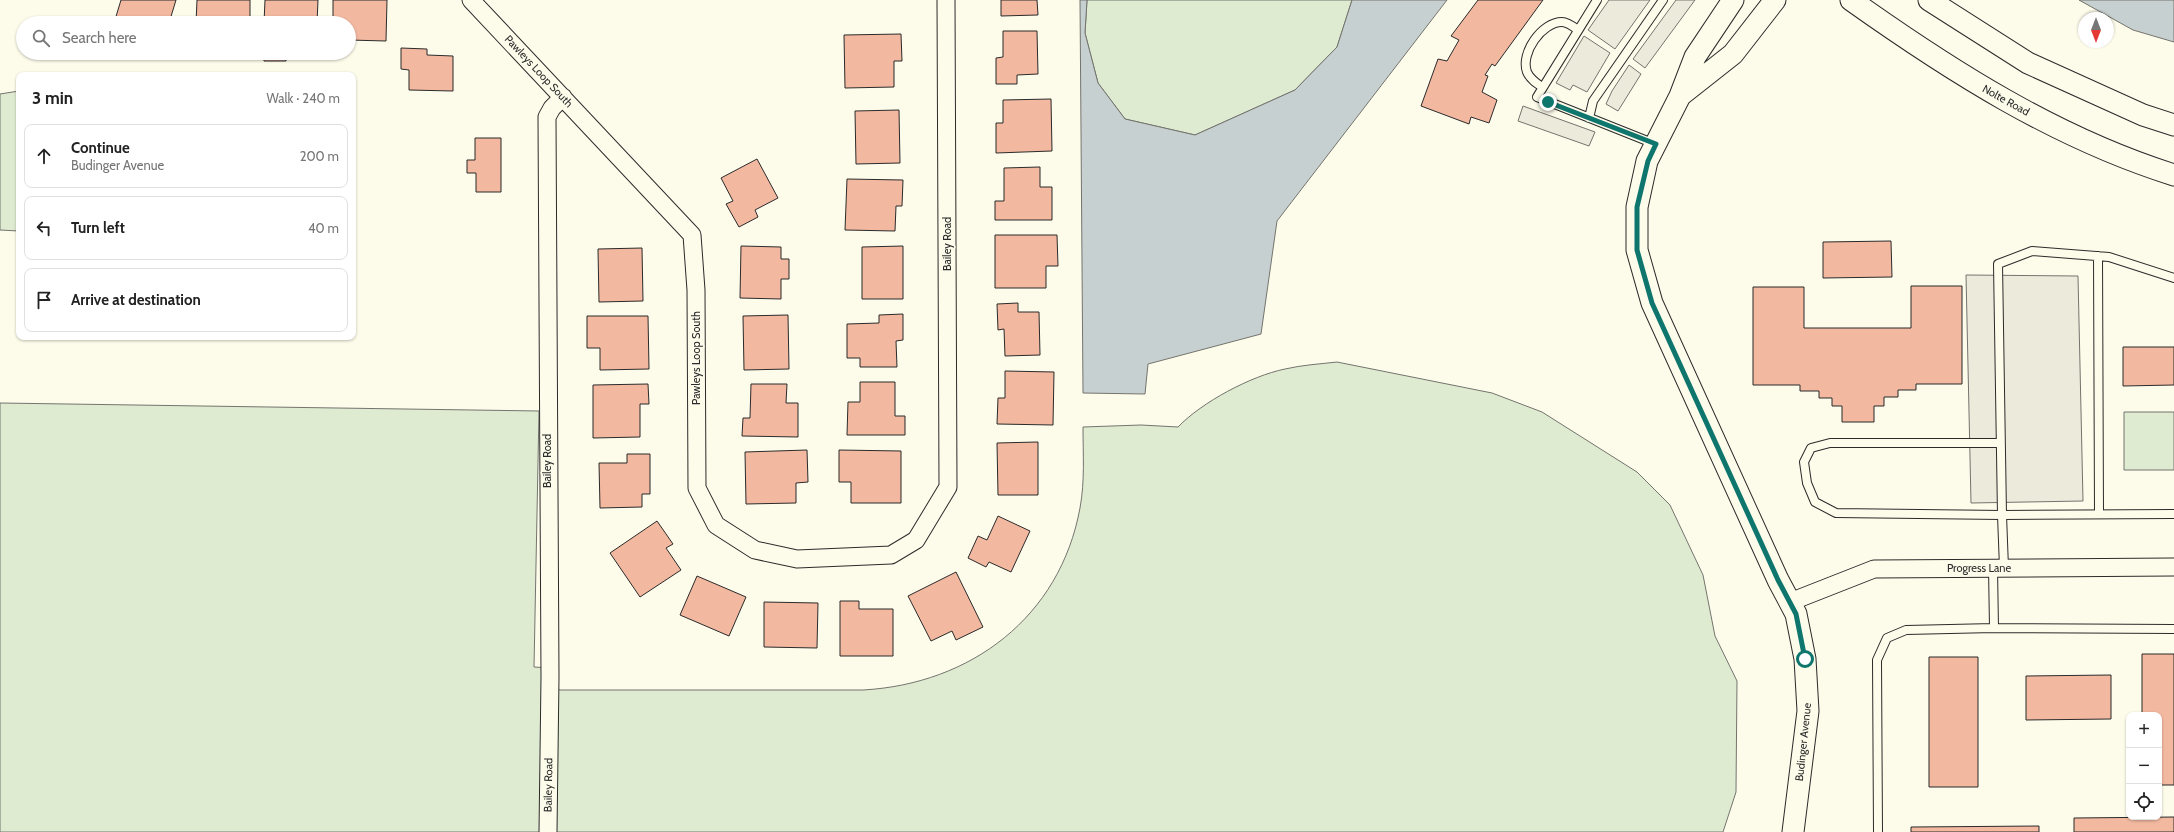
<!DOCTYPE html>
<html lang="en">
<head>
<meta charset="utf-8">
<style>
	:root { --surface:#fff; --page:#f2f2f2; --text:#222; --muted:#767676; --line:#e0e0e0 }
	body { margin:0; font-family:Cabin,sans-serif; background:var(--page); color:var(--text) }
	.controls { position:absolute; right:12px; bottom:12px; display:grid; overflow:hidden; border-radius:8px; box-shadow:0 1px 3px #0004 }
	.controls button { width:36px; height:36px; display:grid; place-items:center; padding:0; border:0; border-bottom:1px solid var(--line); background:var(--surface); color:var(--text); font:20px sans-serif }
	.compass { position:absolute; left:2078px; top:12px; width:36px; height:36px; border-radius:50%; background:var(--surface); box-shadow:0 1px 3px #0004; rotate:180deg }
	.stop { position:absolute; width:12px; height:12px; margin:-9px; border:3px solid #0f766e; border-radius:50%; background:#fff }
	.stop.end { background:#0f766e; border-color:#fff; box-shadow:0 1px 4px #0008 }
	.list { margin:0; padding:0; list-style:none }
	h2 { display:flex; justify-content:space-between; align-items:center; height:52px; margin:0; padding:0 16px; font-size:17px }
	h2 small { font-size:13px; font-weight:400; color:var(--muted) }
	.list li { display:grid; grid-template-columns:26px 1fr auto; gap:12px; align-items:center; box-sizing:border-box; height:64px; margin:0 8px 8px; padding:0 8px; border:1px solid var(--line); border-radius:8px }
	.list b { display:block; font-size:15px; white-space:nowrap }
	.list p { margin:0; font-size:13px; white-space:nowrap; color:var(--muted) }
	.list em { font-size:13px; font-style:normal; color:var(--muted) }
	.icon { flex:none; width:22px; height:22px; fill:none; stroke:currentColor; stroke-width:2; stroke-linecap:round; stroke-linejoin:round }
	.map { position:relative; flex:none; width:2174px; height:832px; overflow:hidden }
	.search { position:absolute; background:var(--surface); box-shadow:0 1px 3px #0004; left:16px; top:16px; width:340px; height:44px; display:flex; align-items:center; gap:10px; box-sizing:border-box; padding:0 14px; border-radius:22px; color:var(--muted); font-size:15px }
	.panel { position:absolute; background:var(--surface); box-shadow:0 1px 3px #0004; left:16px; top:72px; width:340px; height:268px; border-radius:8px }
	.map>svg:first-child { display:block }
</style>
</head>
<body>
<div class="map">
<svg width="2174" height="832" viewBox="0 0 2174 832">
	<rect width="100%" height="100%" fill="#fdfbea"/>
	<path fill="#deebd1" stroke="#74746e" d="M1087 0H1352L1337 47 1295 90 1195 135 1125 119 1098 83 1085 33Z
		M19 91V231L0 230V94Z
		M1337 362 1492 393 1542 412 1637 472 1670 505 1703 575 1715 636 1737 681 1736 792 1723 832H0V403L539 411 534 667 551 668 555 688 560 690H863C971 684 1060 617 1080 508 1085 481 1083 454 1083 427L1141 425 1178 427C1202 402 1251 376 1285 369 1302 365 1320 364 1337 362Z
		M2124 412H2174V470H2124Z"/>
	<path fill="#eceadb" stroke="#74746e" d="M1609 0H1650L1615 49 1588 30Z
		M1676 0H1695L1645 68 1633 59Z
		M1584 36 1610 53 1587 92 1573 85 1570 90 1556 83Z
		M1629 65 1641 74 1618 111 1606 104 1612 91Z
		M1523 106 1595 132 1589 146 1518 121Z
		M1966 275 2078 276 2083 501 1971 503Z"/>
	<path fill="#c7d0d0" stroke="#74746e" d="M1080 0H1087L1085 33 1098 83 1125 119 1195 135 1295 90 1337 47 1352 0H1447L1277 221 1261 334 1148 364 1145 394 1083 393Z
		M2079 0H2174V42L2133 30Z"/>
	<path fill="#f2b8a0" stroke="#2b2b2b" d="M121 0H176L169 23H114Z
		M197 0H250V23H196Z
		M265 0H318L317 23H264Z
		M333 0H387L386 41 349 40V23H333Z
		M1001 0H1037L1038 15 1001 16Z
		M1478 0H1543L1495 66 1492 64 1485 75 1488 76 1482 92 1497 100 1489 123 1471 117 1469 124 1421 106 1438 59 1447 61 1459 40 1451 36Z
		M1003 31H1037L1038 74 1017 75V84H996V58L1003 57Z
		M901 34 902 61H894V87L845 88 844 35Z
		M401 48 427 49V55L453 56V91L409 90V70L401 69Z
		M264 53H286V61H264Z
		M1051 99 1052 151 996 153V123H1003V100Z
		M899 110 900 163 856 164 855 111Z
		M475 138H501V192H476V173H467V160H475Z
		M757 159 778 198 755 210 758 217 739 227 726 204 733 201 721 178Z
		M1040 167V187H1052V220H995V201H1004V168Z
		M847 179 903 180 902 206H896L895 231 845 230Z
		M995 235H1057L1058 266H1046V288H995Z
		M1891 241 1892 277 1823 278V242Z
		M741 246 781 247V259H789V279H781V299L740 298Z
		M903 246V299H862V247Z
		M642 248 643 301 599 302 598 249Z
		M1911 286H1962V384H1916V390H1898V397H1884V406H1874V422H1842V406H1832V398H1819V391H1800V385H1753V287H1804V328H1911Z
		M1018 303V312H1039L1040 355 1005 356 1004 329 998 330 997 304Z
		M903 314V340L896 341 897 367H860V358H847V324L879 323V315Z
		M788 315 789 369 744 370 743 316Z
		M587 316H648L649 369 600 370V348H587Z
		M2123 347H2174V385L2123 386Z
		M1005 371 1054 372 1053 425 997 424 998 398H1005Z
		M860 382H895V416H905V435H847L848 402H860Z
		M648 384 649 404H640V437L593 438V385Z
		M751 384H787L786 403H798V437L742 436 743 418H750Z
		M1038 442V495H998L997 443Z
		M807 450 808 482 796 483V503L746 504 745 452Z
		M839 450 901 451V503H851V482H839Z
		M627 454H650V494H642V507L600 508 599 463H627Z
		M998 516 1030 531 1011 572 989 562 986 567 968 558 978 536 987 540Z
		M657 521 673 544 666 548 681 570 640 597 610 553Z
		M956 572 983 627 956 640 952 631 931 641 908 596Z
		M697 576 746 597 729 636 680 615Z
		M840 601H859V609H893V656H840Z
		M764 602 818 603 817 648 764 647Z
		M2142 654H2174V785H2159V715H2142Z
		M1929 657H1978V787H1929Z
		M2111 675V719L2026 720V676Z
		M2174 817V832H2074V818Z
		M2039 826V832H1911V827Z"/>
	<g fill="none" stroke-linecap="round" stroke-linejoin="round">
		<g stroke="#2b2b2b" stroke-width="10">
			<path id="service" d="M1597 0 1537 97 1655 144
				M1542 87C1536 83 1530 79 1527 72 1520 53 1542 22 1562 22 1567 22 1574 27 1578 30
				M1589 118 1593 101 1663 0
				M2098 256 2099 514
				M2174 278 2109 257 2032 251 1998 264 2002 515 2174 514
				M2000 443H1830L1811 448 1804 462 1807 483 1815 502 1836 513 2002 515 2004 568
				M1993 568 1994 628
				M1878 832 1877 660 1887 638 1906 630 1994 628 2174 629"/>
		</g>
		<g stroke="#2b2b2b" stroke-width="19">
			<path id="minor" d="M471 0 692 235 696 290 697 488 716 525 755 550 797 559 891 555 916 540 948 487 946 0
				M1790 602 1874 569 2174 567
				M548 832 550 677 547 117 552 108 563 97"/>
		</g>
		<g stroke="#2b2b2b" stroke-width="23">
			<path id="tertiary" d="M1733 0 1695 57 1680 96 1647 161 1637 207V250L1652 303 1778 580 1796 614 1805 659 1808 711 1793 832
				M1851 0C1951 71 2056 138 2174 175
				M1929 0 2028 63 2143 115 2174 125
				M1681 95 1733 54 1775 0"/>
		</g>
		<use href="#service" stroke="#fdfbea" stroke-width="8"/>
		<use href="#minor" stroke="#fdfbea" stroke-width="17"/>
		<use href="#tertiary" stroke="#fdfbea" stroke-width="21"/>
	</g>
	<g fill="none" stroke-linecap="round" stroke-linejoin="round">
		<path stroke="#0f766e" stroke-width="5" d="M1548 102 1656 144 1648 161 1637 207V250L1652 303 1778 580 1796 614 1805 659"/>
	</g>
	<g text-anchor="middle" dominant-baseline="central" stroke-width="3" stroke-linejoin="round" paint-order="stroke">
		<g font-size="11" fill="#2b2b2b" stroke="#fdfbea">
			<text transform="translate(539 71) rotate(47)">Pawleys Loop South</text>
			<text transform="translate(2006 100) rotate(29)">Nolte Road</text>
			<text transform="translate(947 244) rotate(-90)">Bailey Road</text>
			<text transform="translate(696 358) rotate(-90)">Pawleys Loop South</text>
			<text transform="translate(547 461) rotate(-90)">Bailey Road</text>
			<text x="1979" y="568">Progress Lane</text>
			<text transform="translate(1803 742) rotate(-84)">Budinger Avenue</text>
			<text transform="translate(548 785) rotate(-89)">Bailey Road</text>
		</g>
	</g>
</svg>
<div class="controls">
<button>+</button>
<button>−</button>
<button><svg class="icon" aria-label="locate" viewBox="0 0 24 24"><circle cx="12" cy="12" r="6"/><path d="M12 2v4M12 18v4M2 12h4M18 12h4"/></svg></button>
</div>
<svg class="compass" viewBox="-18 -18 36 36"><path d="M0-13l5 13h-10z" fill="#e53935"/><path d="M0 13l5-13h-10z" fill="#767676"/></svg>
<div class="stop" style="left:1805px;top:659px"></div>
<div class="stop end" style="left:1548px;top:102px"></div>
<div class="search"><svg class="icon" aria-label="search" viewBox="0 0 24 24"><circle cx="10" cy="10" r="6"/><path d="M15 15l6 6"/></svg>Search here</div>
<section class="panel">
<h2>3 min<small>Walk · 240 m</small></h2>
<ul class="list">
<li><svg class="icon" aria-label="ahead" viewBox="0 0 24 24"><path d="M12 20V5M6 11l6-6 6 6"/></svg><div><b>Continue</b><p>Budinger Avenue</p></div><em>200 m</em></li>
<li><svg class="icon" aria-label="left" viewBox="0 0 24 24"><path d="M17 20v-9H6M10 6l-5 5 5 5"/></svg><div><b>Turn left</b></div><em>40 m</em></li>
<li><svg class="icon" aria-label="arrive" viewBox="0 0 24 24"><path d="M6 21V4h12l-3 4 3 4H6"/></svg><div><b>Arrive at destination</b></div></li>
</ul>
</section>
</div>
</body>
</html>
